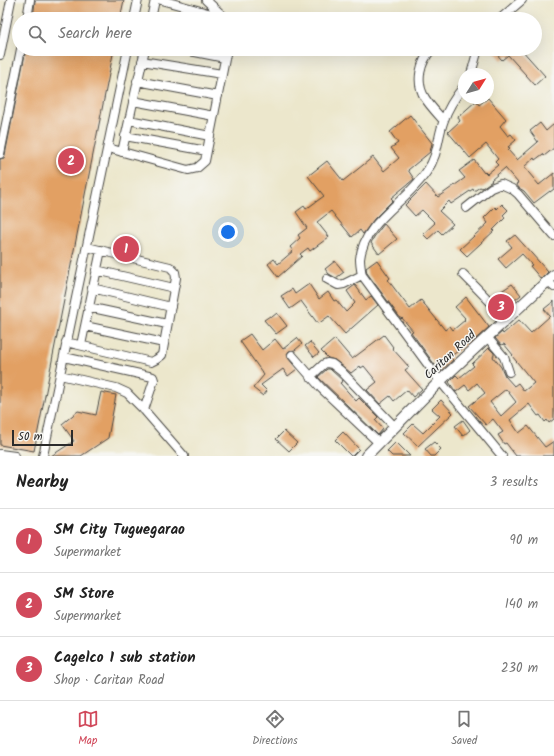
<!DOCTYPE html>
<html lang="en">
<head>
<meta charset="utf-8">
<style>
	:root { --surface:#fff; --page:#f6f6f6; --text:#222; --muted:#767676; --line:#e0e0e0; --accent:#d1495b }
	body { margin:0; font-family:Kalam,sans-serif; background:var(--page); color:var(--text) }
	.compass { position:absolute; left:458px; top:68px; width:36px; height:36px; border-radius:50%; background:var(--surface); box-shadow:0 4px 16px #0002; rotate:53deg }
	.scale { position:absolute; left:12px; bottom:10px; width:61px; box-sizing:border-box; padding-left:4px; border:2px solid #2b2b2b; border-top:0; font-size:11px; line-height:14px; white-space:nowrap; color:#2b2b2b; -webkit-text-stroke:3px #f6f6f2; paint-order:stroke }
	.you { position:absolute; left:228px; top:232px; width:14px; height:14px; margin:-10px; border:3px solid #fff; border-radius:50%; background:#1a73e8; box-shadow:0 0 0 6px #1a73e833 }
	.badge { display:grid; place-items:center; width:26px; height:26px; border-radius:50%; background:var(--accent); color:#fff; font-size:13px; font-weight:700 }
	.pin { position:absolute; translate:-50% -50%; border:2px solid #fff; box-shadow:0 1px 4px #0006 }
	.list { margin:0; padding:0; list-style:none }
	h2 { display:flex; justify-content:space-between; align-items:center; height:52px; margin:0; padding:0 16px; font-size:17px }
	h2 small { font-size:13px; font-weight:400; color:var(--muted) }
	.list li { display:grid; grid-template-columns:26px 1fr auto; gap:12px; align-items:center; box-sizing:border-box; height:64px; padding:0 16px; border-top:1px solid var(--line) }
	.list b { display:block; font-size:15px; white-space:nowrap }
	.list p { margin:0; font-size:13px; white-space:nowrap; color:var(--muted) }
	.list em { font-size:13px; font-style:normal; color:var(--muted) }
	.icon { flex:none; width:22px; height:22px; fill:none; stroke:currentColor; stroke-width:2; stroke-linecap:round; stroke-linejoin:round }
	.map { position:relative; flex:none; width:554px; height:456px; overflow:hidden }
	.search { position:absolute; background:var(--surface); box-shadow:0 4px 16px #0002; left:12px; right:12px; top:12px; height:44px; display:flex; align-items:center; gap:10px; box-sizing:border-box; padding:0 14px; border-radius:22px; color:var(--muted); font-size:15px }
	.sheet { height:244px; background:var(--surface) }
	nav { display:flex; justify-content:space-around; align-items:center; box-sizing:border-box; height:56px; border-top:1px solid var(--line); background:var(--surface); font-size:11px; color:var(--muted) }
	nav a { display:grid; justify-items:center; gap:2px }
	nav .on { color:var(--accent) }
	.map>svg:first-child { display:block }
</style>
</head>
<body>
<div class="map">
<svg width="554" height="456" viewBox="0 0 554 456">
	<rect width="100%" height="100%" fill="#f6f6f2"/>
	<filter id="ink" filterUnits="userSpaceOnUse"><feTurbulence type="fractalNoise" baseFrequency=".025" numOctaves="2"/><feDisplacementMap in="SourceGraphic" scale="8" xChannelSelector="R" yChannelSelector="G"/><feConvolveMatrix kernelMatrix="1 2 1 2 8 2 1 2 1" color-interpolation-filters="sRGB"/></filter>
	<filter id="wash" filterUnits="userSpaceOnUse"><feTurbulence type="fractalNoise" baseFrequency=".012" numOctaves="4" result="noise"/><feDisplacementMap in="SourceGraphic" scale="16" xChannelSelector="R" yChannelSelector="G"/><feGaussianBlur stdDeviation="0.9" result="paint"/><feColorMatrix in="noise" values="0 0 0 0 0 0 0 0 0 0 0 0 0 0 0 0 0 1.4 0 .05"/><feComposite in="paint" operator="in"/></filter>
	<g filter="url(#wash)">
		<rect width="100%" height="100%" fill="#ece7cc"/>
		<g id="blocks">
			<path fill="#e2a064" fill-rule="evenodd" d="M35 0H124L120 19H33Z
				M26 49H114L34 451 0 445V159L4 158 5 155Z
				M492 49H521L545 76 535 85 508 55 502 60Z
				M488 98 506 119 500 126 508 136 511 134 516 140 508 147 510 148 508 150 517 160 538 142 530 131 540 123 546 131 554 124V148L544 156 543 154 535 160 534 158 524 167 539 185 554 173V189L550 192V191L534 203 524 191 519 188 516 184 518 183 505 168 491 180 492 181 482 188 480 187 474 191 473 189 451 204 449 201 439 211 453 224 442 234 438 230 428 239 423 234 435 223 422 210 415 216 405 205 426 184 438 197 465 178 459 171 474 160 484 173 485 172 487 174 498 165 495 162 498 159 486 144 470 158 448 132 460 121 458 117 476 101 479 105Z
				M410 115 432 143 430 152 408 170 414 179 391 198 393 200 374 219 363 234 360 230 352 237 331 211 317 222 329 237 310 251 308 248 300 254 302 256 278 277 268 264 274 259 278 264 293 251 290 247 300 238 298 235 307 228 296 212 304 206 306 209 324 196 308 176 327 161 343 181 373 157 384 171 399 158 391 148 398 143 390 132Z
				M502 204 508 210 503 215 505 218 493 230 494 231 467 256 460 249 488 223 484 218 495 207 497 209Z
				M384 224 397 239 379 254 371 243 374 237Z
				M515 235 548 272 541 279 530 266 532 265 522 254 506 268 498 259 512 247 507 241Z
				M377 260 390 278 388 280 410 309 421 300 445 330 450 326 453 330 465 320 464 319 465 318 455 307 466 297 489 327 468 346 467 344 450 357 453 360 440 372 411 332 413 331 402 318 401 319 367 273 366 268Z
				M335 261 344 272 336 278 329 274 325 269Z
				M309 284 319 299 328 292 334 301 336 300 346 312 355 303 347 291 355 285 366 300 371 296 378 305 345 334 329 316 318 324 301 301 290 309 281 296 292 289 295 294Z
				M512 284 521 295 515 300 516 301 511 306 500 292Z
				M554 301V419L549 423 547 420 545 422 540 415 538 416 529 404 510 420 519 433 528 426 545 447 554 441V456H516L506 443 504 444 498 435 503 432 493 419 486 425 469 406 485 393 477 383 469 390 465 385 456 392 449 382 456 375 459 378 474 366 472 364 489 348 494 353V355L493 357 501 367 505 376 514 386 518 383 524 391 534 383 512 356 513 355 504 344 501 345 495 338 502 332 503 334 519 320 531 333 550 316 544 309ZM506 389 516 402 501 416 490 402Z
				M277 313 287 326 276 334 264 320 270 316 272 317Z
				M250 334 262 350 275 339 283 349 297 338 302 344 295 350 289 351 287 354 288 358 297 369 288 376 283 369 261 385 267 391 263 396 253 388 264 375 240 341Z
				M384 335 393 347 392 348 409 367 405 370 422 389 413 397 407 390 394 401 390 396 380 404 367 390 377 382 364 366 361 368 360 366 351 373 335 360 328 358 321 351 335 339 352 359Z
				M310 342 319 353 314 357 305 346Z
				M327 369H330L343 381 340 383 356 401 359 398 378 417 375 420 383 429 378 435 318 377Z
				M101 392 116 395 108 438 81 456H51L74 441 62 424 78 411 96 415Z
				M441 400 453 413 418 446 404 433 413 424 423 433 440 416 432 409Z
				M463 420 470 430 463 436 455 426Z
				M284 431 297 443 289 451 276 439Z
				M343 432 359 449 352 456H351L335 440Z
				M396 442 410 456H392L387 451Z
				M434 442 441 449 434 456H431L425 449Z"/>
		</g>
	</g>
	<g filter="url(#ink)">
		<use href="#blocks" fill-opacity="0" stroke="#484743" stroke-width="1"/>
		<g fill="none" stroke-linecap="round" stroke-linejoin="round">
			<g stroke="#484743" stroke-width="10">
				<path id="minor" d="M161 0 226 18
					M206 0 224 17
					M27 19 30 0
					M134 19 138 0
					M151 19 155 0
					M500 19 522 0
					M180 49 225 58
					M432 49C420 62 415 82 425 98 430 106 437 113 443 120
					M0 55 11 0
					M142 61 222 74
					M471 74 478 49
					M137 81 218 96
					M464 86C456 96 448 107 444 120 437 138 439 154 427 171 407 202 364 221 360 259 360 264 361 270 362 275L440 381 502 456
					M133 101 214 116
					M129 120 210 136
					M125 136 207 151
					M108 148 188 170 197 168 205 161 227 49
					M122 152 145 49
					M0 154 21 49
					M466 208 491 188 501 184 512 189 518 194 554 236
					M96 270 174 288
					M463 274 507 319
					M327 279 338 285 344 284 362 275
					M547 281 554 287
					M92 288 171 307
					M88 307 167 324
					M85 326 164 343
					M487 337 504 357 509 372
					M66 342 151 362 157 359 162 355 176 278 175 272 170 267 87 247
					M81 345 101 250
					M292 355 321 388 379 443
					M64 357 153 377 154 380 144 410
					M60 375 116 388 127 393 144 410 184 456
					M310 377 324 364 327 363 332 364 341 371 395 427
					M0 454 15 456
					M43 456 128 49"/>
			</g>
			<g stroke="#484743" stroke-width="12">
				<path id="major" d="M366 456 440 381 554 275"/>
			</g>
			<use href="#minor" stroke="#fff" stroke-width="8"/>
			<use href="#major" stroke="#fff" stroke-width="10"/>
		</g>
	</g>
	<g text-anchor="middle" dominant-baseline="central" stroke-width="3" stroke-linejoin="round" paint-order="stroke">
		<g font-size="12" fill="#2b2b2b" stroke="#f6f6f2">
			<text transform="translate(450 355) rotate(-43)">Caritan Road</text>
		</g>
	</g>
</svg>
<svg class="compass" viewBox="-18 -18 36 36"><path d="M0-13l5 13h-10z" fill="#e53935"/><path d="M0 13l5-13h-10z" fill="#767676"/></svg>
<div class="scale">50 m</div>
<div class="you"></div>
<div class="pin badge" style="left:126px;top:249px">1</div>
<div class="pin badge" style="left:71px;top:161px">2</div>
<div class="pin badge" style="left:501px;top:307px">3</div>
<div class="search"><svg class="icon" aria-label="search" viewBox="0 0 24 24"><circle cx="10" cy="10" r="6"/><path d="M15 15l6 6"/></svg>Search here</div>
</div>
<section class="sheet">
<h2>Nearby<small>3 results</small></h2>
<ul class="list">
<li><span class="badge">1</span><div><b>SM City Tuguegarao</b><p>Supermarket</p></div><em>90 m</em></li>
<li><span class="badge">2</span><div><b>SM Store</b><p>Supermarket</p></div><em>140 m</em></li>
<li><span class="badge">3</span><div><b>Cagelco 1 sub station</b><p>Shop · Caritan Road</p></div><em>230 m</em></li>
</ul>
</section>
<nav>
<a class="on"><svg class="icon" aria-label="map" viewBox="0 0 24 24"><path d="M3 6l6-2 6 2 6-2v14l-6 2-6-2-6 2zM9 4v14M15 6v14"/></svg>Map</a>
<a><svg class="icon" aria-label="directions" viewBox="0 0 24 24"><path d="M12 3l9 9-9 9-9-9zM9 14v-3h6M13 9l2 2-2 2"/></svg>Directions</a>
<a><svg class="icon" aria-label="saved" viewBox="0 0 24 24"><path d="M7 4h10v16l-5-4-5 4z"/></svg>Saved</a>
</nav>
</body>
</html>
